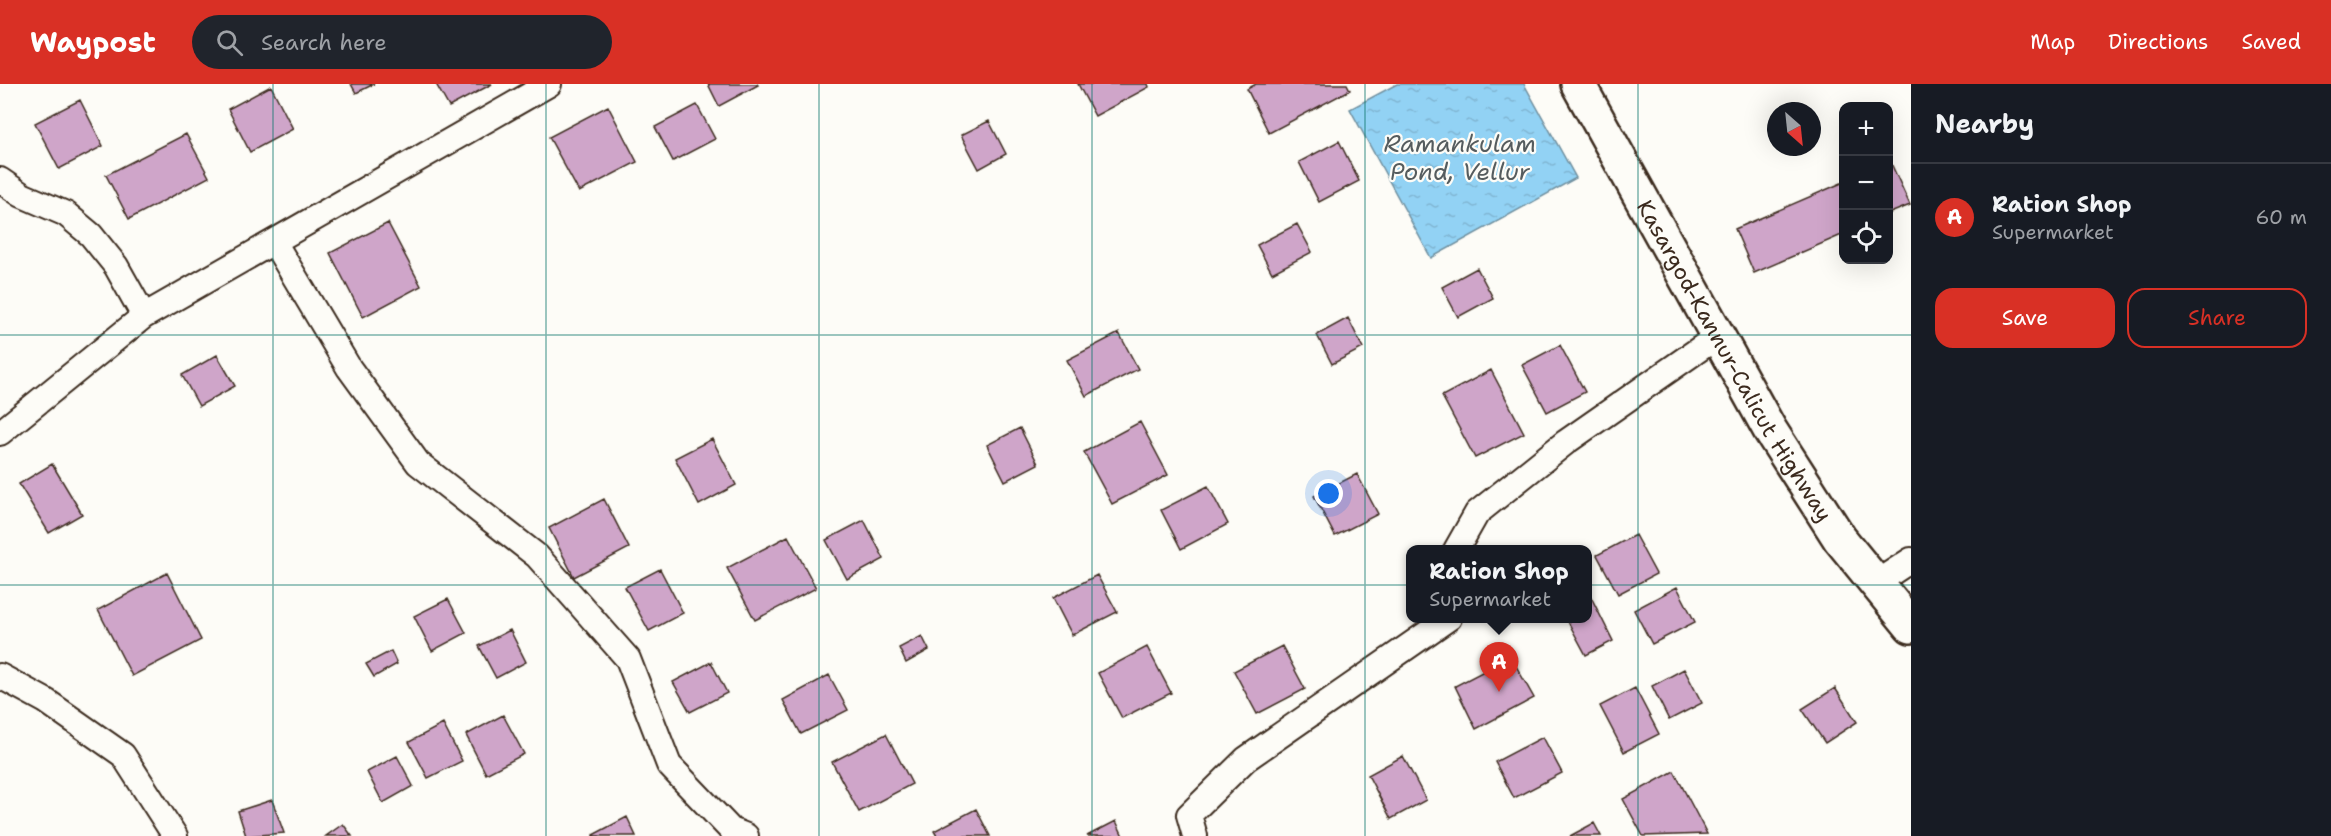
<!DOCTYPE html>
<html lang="en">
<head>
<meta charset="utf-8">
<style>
	:root { --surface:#171b24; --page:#20242c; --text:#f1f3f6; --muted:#9ea1a6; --line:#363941; --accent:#d93025 }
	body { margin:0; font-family:"Shantell Sans",sans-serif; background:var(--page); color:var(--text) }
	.controls { position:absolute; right:18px; top:18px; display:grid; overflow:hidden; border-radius:12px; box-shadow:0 6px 24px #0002 }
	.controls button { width:54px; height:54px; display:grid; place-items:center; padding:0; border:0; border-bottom:2px solid var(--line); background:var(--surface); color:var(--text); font:30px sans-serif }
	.compass { position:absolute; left:1767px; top:18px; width:54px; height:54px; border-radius:50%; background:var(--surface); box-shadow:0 6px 24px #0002; rotate:153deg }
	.you { position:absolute; left:1329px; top:410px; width:21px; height:21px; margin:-15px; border:4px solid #fff; border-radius:50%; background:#1a73e8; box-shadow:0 0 0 9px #1a73e833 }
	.badge { display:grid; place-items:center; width:39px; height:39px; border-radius:50%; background:var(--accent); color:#fff; font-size:20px; font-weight:700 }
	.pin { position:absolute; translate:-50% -50px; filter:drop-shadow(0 2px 3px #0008) }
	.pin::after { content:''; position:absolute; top:32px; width:21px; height:18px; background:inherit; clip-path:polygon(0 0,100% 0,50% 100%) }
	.popup { position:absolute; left:1406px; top:461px; width:186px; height:78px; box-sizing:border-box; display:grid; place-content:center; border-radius:12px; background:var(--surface); filter:drop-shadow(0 2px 4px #0005); font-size:20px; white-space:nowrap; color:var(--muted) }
	.popup b { font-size:22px; color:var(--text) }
	.popup::after { content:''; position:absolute; left:50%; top:100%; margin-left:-12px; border:12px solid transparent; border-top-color:var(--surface) }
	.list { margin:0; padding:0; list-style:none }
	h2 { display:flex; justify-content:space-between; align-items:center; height:78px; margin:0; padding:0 24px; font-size:26px }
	h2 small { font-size:20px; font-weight:400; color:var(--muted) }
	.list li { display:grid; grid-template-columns:39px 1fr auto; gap:18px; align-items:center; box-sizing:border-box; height:108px; padding:0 24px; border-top:2px solid var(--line) }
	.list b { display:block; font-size:22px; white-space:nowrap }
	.list p { margin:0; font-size:20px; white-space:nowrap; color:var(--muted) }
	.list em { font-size:20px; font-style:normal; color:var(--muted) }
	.actions { display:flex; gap:12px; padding:18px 24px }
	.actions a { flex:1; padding:14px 0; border:2px solid var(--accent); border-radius:18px; text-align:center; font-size:21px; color:var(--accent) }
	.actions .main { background:var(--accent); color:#fff }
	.icon { flex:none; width:33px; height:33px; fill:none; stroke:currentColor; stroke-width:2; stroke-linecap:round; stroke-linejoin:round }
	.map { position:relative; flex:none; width:1911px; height:752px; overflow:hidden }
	header { display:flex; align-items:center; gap:36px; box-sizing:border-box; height:84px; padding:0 30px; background:var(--accent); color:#fff }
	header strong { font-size:28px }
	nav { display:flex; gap:33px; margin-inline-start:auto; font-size:21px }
	.search { width:420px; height:54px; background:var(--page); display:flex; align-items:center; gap:15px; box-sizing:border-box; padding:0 21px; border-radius:33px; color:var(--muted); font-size:22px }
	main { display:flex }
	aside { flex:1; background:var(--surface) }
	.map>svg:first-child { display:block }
</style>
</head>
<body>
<header>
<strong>Waypost</strong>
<div class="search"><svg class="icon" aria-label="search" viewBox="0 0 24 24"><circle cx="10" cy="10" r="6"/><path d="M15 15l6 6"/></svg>Search here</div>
<nav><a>Map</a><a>Directions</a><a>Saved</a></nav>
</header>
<main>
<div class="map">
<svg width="1911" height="752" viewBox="0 0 1911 752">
	<defs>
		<pattern id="water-ripples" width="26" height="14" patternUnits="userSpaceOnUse" patternTransform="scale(1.5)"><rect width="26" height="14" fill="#92d2f4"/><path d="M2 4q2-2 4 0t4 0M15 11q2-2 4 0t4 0" fill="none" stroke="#7fb4d1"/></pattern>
	</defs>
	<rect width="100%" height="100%" fill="#fdfcf7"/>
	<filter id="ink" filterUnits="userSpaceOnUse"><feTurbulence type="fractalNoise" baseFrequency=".0167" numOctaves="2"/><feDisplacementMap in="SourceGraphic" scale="12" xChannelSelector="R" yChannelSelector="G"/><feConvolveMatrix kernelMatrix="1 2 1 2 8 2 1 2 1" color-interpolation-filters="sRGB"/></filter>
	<g filter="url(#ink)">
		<path fill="url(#water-ripples)" stroke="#6f8f9e" stroke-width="1.5" d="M1397 0H1524L1576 94 1431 174 1350 25Z"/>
		<path fill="#cfa5c9" stroke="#3b2a1e" stroke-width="1.5" d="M351 0H374L356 9Z
			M436 0H492L449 23Z
			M708 0H757L758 1 719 22Z
			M1078 0H1148L1149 3 1095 32Z
			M1256 0H1347L1350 6 1269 49 1247 5Z
			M271 2 293 45 250 68 228 25Z
			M80 16 103 62 59 85 35 39Z
			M697 21 715 55 673 77 655 43Z
			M608 22 637 78 579 108 549 53Z
			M989 37 1006 70 979 85 961 51Z
			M186 50 209 93 129 135 106 91Z
			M1339 57 1359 97 1319 118 1299 78Z
			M1890 77 1910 121 1888 130V78Z
			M1844 98V150L1754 189 1735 145Z
			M388 139 421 202 363 233 330 169Z
			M1297 140 1312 168 1272 189 1257 161Z
			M1477 184 1493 214 1458 233 1442 203Z
			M1348 234 1363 264 1332 280 1317 251Z
			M1119 249 1138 285 1086 312 1067 276Z
			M1560 261 1585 308 1547 328 1522 281Z
			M217 271 235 302 199 322 182 291Z
			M1491 286 1524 349 1475 374 1442 312Z
			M1140 338 1168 391 1112 420 1084 368Z
			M1020 344 1038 380 1005 397 987 361Z
			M712 355 736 401 699 421 675 374Z
			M52 380 82 430 49 449 19 400Z
			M1357 390 1378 430 1335 452 1314 412Z
			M1208 402 1228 440 1181 465 1161 426Z
			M604 415 629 464 574 493 549 444Z
			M864 436 884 475 847 495 826 456Z
			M1635 451 1656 490 1618 510 1597 471Z
			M788 452 816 504 755 536 727 484Z
			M660 485 683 529 649 547 625 503Z
			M167 489 201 556 132 592 98 526Z
			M1097 491 1117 528 1072 551 1053 514Z
			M1677 503 1695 538 1652 560 1634 526Z
			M1588 507 1613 557 1586 571 1566 534H1588Z
			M448 515 466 549 432 567 414 532Z
			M510 546 526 578 496 594 479 562Z
			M922 552 929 566 906 579 899 564Z
			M1282 562 1305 605 1257 630 1234 587Z
			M1147 563 1171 609 1122 634 1098 589Z
			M391 567 397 580 374 593 366 580Z
			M1511 573 1534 614 1476 645 1455 602Z
			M711 578 727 609 690 628 673 598Z
			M1684 585 1702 619 1669 636 1652 602Z
			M829 591 848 626 801 650 783 616Z
			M1635 604 1659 650 1624 668 1600 622Z
			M1835 604 1857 638 1825 659 1802 625Z
			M503 631 524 670 486 690 466 651Z
			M443 640 462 677 428 694 409 658Z
			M886 650 912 700 859 728 832 678Z
			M1543 653 1562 689 1514 714 1495 678Z
			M397 672 413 702 383 719 367 688Z
			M1403 672 1426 716 1391 735 1368 691Z
			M1674 687 1707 750 1643 752 1623 715Z
			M272 716 284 749 246 752 238 727Z
			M976 725 990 752H937L934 747Z
			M627 733 636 752H593V751Z
			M1116 737 1123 752H1087Z
			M1594 739 1601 752H1570Z
			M343 740 352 752H326Z"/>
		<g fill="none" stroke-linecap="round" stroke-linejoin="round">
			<g stroke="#3b2a1e" stroke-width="28">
				<path id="street" d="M0 96 22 111 66 130 91 151 116 182 144 232
					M274 158 349 284 418 379 537 472 628 575 669 681 731 746 746 752
					M0 349 144 232 549 0
					M1456 466 1477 429 1566 358 1718 252
					M1876 499 1911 476
					M0 592 46 617 123 671 175 752
					M1195 752 1189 731 1246 675 1449 534"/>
			</g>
			<g stroke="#3b2a1e" stroke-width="38">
				<g id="highway">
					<path id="s1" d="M1578 0 1770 346 1840 455 1911 542"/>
				</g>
			</g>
			<use href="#street" stroke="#fdfcf7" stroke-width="24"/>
			<use href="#highway" stroke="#fdfcf7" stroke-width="33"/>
		</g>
	</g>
	<path fill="none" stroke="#0f766e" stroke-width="1.5" stroke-opacity="0.55" d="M273 0V752M546 0V752M819 0V752M1092 0V752M1365 0V752M1638 0V752M0 251H1911M0 501H1911"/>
	<g text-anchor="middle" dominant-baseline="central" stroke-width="4.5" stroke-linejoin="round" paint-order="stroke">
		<g font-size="22" fill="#3b2a1e" stroke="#fdfcf7">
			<text stroke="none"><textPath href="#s1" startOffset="318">Kasargod-Kannur-Calicut Highway</textPath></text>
		</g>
		<g font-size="24" font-style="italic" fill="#555c5e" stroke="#fdfcf7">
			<text x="1460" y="60">Ramankulam<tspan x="1460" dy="28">Pond, Vellur</tspan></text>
		</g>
	</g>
</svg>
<div class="controls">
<button>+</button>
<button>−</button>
<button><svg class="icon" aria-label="locate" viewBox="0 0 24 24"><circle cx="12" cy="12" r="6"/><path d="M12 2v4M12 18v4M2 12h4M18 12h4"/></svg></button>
</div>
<svg class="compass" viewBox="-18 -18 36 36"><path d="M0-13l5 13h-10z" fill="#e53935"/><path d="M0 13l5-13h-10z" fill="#9ea1a6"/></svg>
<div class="you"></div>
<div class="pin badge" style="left:1499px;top:608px">A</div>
<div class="popup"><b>Ration Shop</b>Supermarket</div>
</div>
<aside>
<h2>Nearby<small></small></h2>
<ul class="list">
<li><span class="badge">A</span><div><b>Ration Shop</b><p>Supermarket</p></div><em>60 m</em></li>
</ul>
<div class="actions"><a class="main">Save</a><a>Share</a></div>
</aside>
</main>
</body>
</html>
